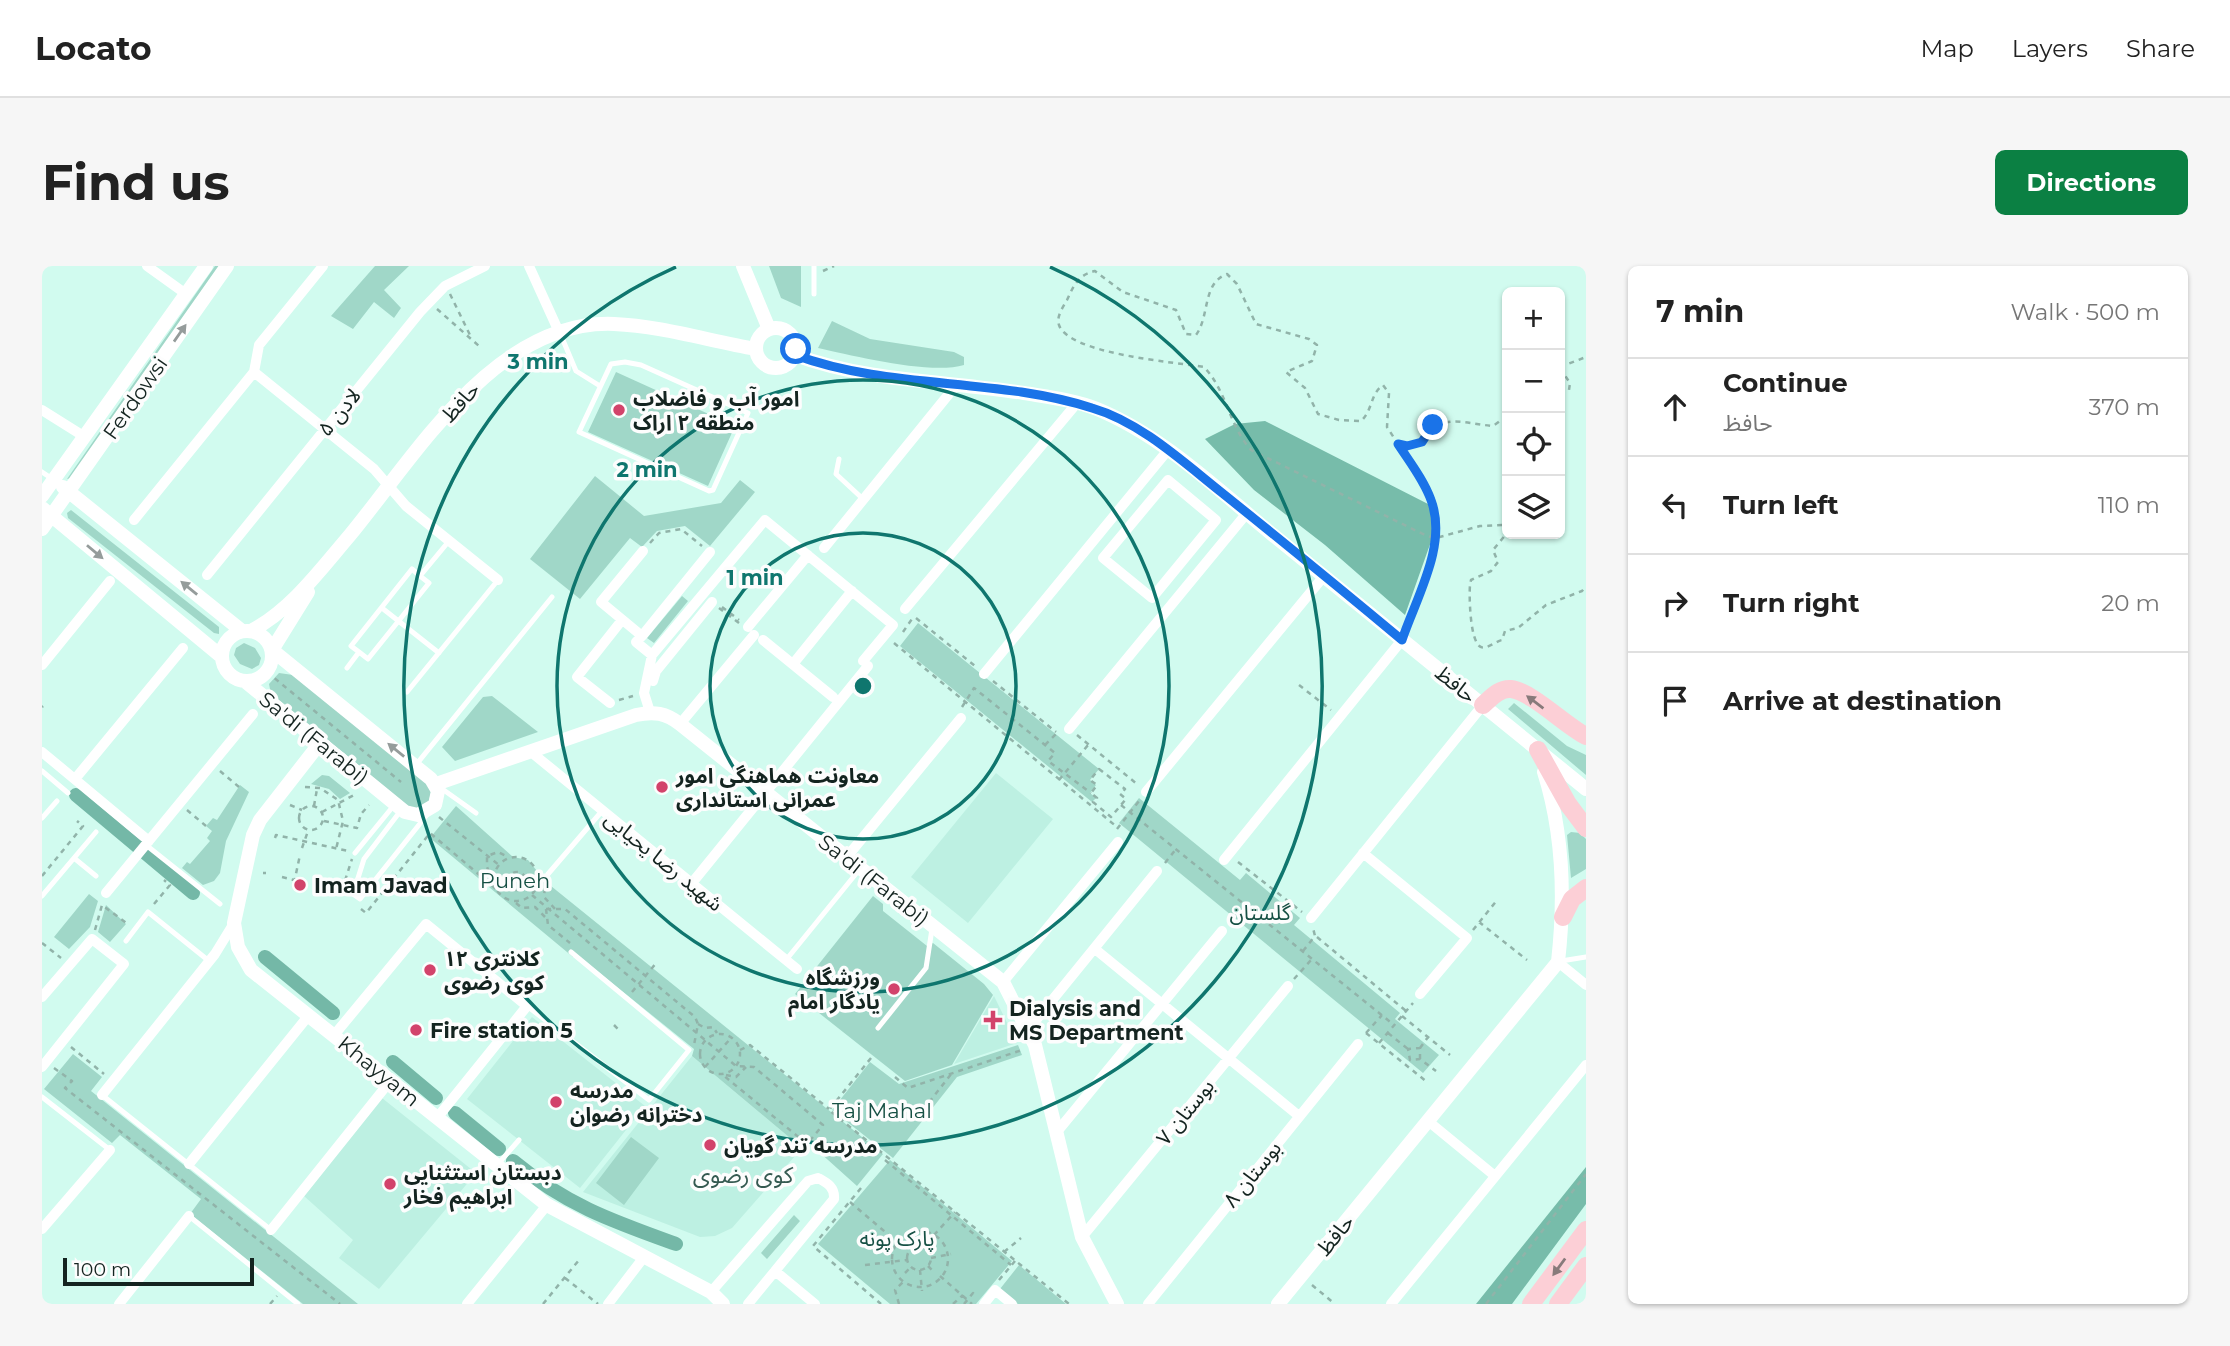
<!DOCTYPE html>
<html lang="en">
<head>
<meta charset="utf-8">
<style>
	:root { --surface:#fff; --page:#f6f6f6; --text:#222; --muted:#767676; --line:#e0e0e0; --accent:#0b8043 }
	body { margin:0; font-family:Montserrat,"Noto Sans Arabic",sans-serif; background:var(--page); color:var(--text) }
	.controls { position:absolute; right:21px; top:21px; display:grid; overflow:hidden; border-radius:10px; box-shadow:0 2px 5px #0004 }
	.controls button { width:63px; height:63px; display:grid; place-items:center; padding:0; border:0; border-bottom:2px solid var(--line); background:var(--surface); color:var(--text); font:35px sans-serif }
	.scale { position:absolute; left:21px; bottom:18px; width:191px; box-sizing:border-box; padding-left:7px; border:4px solid #142420; border-top:0; font-size:19px; line-height:24px; white-space:nowrap; color:#142420; -webkit-text-stroke:5px #fdfdfd; paint-order:stroke }
	.stop { position:absolute; width:21px; height:21px; margin:-16px; border:5px solid #1a73e8; border-radius:50%; background:#fff }
	.stop.end { background:#1a73e8; border-color:#fff; box-shadow:0 2px 7px #0008 }
	.list { margin:0; padding:0; list-style:none }
	h2 { display:flex; justify-content:space-between; align-items:center; height:91px; margin:0; padding:0 28px; font-size:30px }
	h2 small { font-size:23px; font-weight:400; color:var(--muted) }
	.list li { display:grid; grid-template-columns:46px 1fr auto; gap:21px; align-items:center; box-sizing:border-box; height:98px; padding:0 28px; border-top:2px solid var(--line) }
	.list b { display:block; font-size:26px; white-space:nowrap }
	.list p { margin:0; font-size:23px; white-space:nowrap; color:var(--muted) }
	.list em { font-size:23px; font-style:normal; color:var(--muted) }
	.icon { flex:none; width:38px; height:38px; fill:none; stroke:currentColor; stroke-width:2; stroke-linecap:round; stroke-linejoin:round }
	.map { position:relative; flex:none; width:1544px; height:1038px; overflow:hidden; border-radius:10px }
	header { display:flex; align-items:center; gap:42px; box-sizing:border-box; height:98px; padding:0 35px; background:var(--surface); border-bottom:2px solid var(--line) }
	header strong { font-size:33px }
	nav { display:flex; gap:38px; margin-inline-start:auto; font-size:24px }
	.intro { display:flex; align-items:center; justify-content:space-between; box-sizing:border-box; height:168px; padding:0 42px }
	h1 { margin:0; font-size:49px }
	.button { padding:18px 32px; border-radius:10px; background:var(--accent); color:#fff; font-size:24px; font-weight:700 }
	main { display:flex; gap:42px; padding:0 42px }
	aside { flex:1; background:var(--surface); border-radius:10px; box-shadow:0 2px 5px #0004 }
	.map>svg:first-child { display:block }
</style>
</head>
<body>
<header>
<strong>Locato</strong>
<nav><a>Map</a><a>Layers</a><a>Share</a></nav>
</header>
<div class="intro"><h1>Find us</h1><a class="button">Directions</a></div>
<main>
<div class="map">
<svg width="1544" height="1038" viewBox="0 0 1544 1038">
	<rect width="100%" height="100%" fill="#d1fbef"/>
	<path fill="#bdf0e2" d="M954 507 1011 553 926 657 869 611Z
		M952 730 975 777 912 798Z
		M490 751 603 840 538 922 425 833Z
		M650 790 760 882 690 962 673 970 658 971 541 926Z
		M340 832 434 907 337 1023 297 992 311 974 262 930Z"/>
	<path fill="#a0d7c8" d="M173 0H177L29 212 25 213Z
		M333 0H367L342 24 359 42 352 52 332 36 311 63 289 50Z
		M727 0H759V41L739 32Z
		M790 55 828 73 912 86 922 91V99C889 109 812 90 776 82Z
		M574 106 693 160 666 220 546 166Z
		M553 210 602 250 679 237 698 214 713 226 668 280 643 260 615 265 600 281 588 272 538 333 488 293Z
		M29 244 177 361V368L172 367 26 252 25 247Z
		M640 330 646 335 612 377 605 372Z
		M876 357 1057 503 1048 514 1054 519 1048 527 1054 532 1050 536 858 380Z
		M202 377 213 382 219 392 217 399 210 403 198 398 192 389 194 382Z
		M237 407 251 409 385 518 389 526 387 535 375 543 366 540 229 428 227 418Z
		M450 430 496 466 413 495 400 481 441 431Z
		M1472 437 1525 480 1544 489V509L1466 443Z
		M280 509 287 510 308 527 298 533 287 523 269 518Z
		M198 519 207 526 184 575 178 607 172 615 161 619 140 602 145 596 148 598 168 575 165 572 170 565 164 560 171 552 175 554Z
		M1097 532 1198 614 1204 607 1258 652 1252 659 1358 747 1353 753 1397 789 1381 807 1077 557Z
		M414 540 471 591 486 594 504 616 841 888 815 920 766 876 760 882 650 790 652 783 534 688 531 691 388 572Z
		M1529 566 1538 567 1544 573V603L1529 612 1525 569Z
		M47 628 56 635 48 661 27 683 12 671Z
		M831 630 841 638V645L885 680 891 677 942 718 951 729 910 799 863 815 753 728Z
		M64 639 84 658 68 676 56 666Z
		M976 779 980 789 915 811 851 892 790 844 828 796 857 818Z
		M31 788 60 811 49 825 316 1038H261L148 948 159 933 78 869 70 877 2 823Z
		M589 871 617 892 582 939 554 917Z
		M848 894 970 995 934 1038H848L776 978Z
		M752 949 758 955 725 993 719 987Z
		M977 999 1024 1038H976L958 1023Z"/>
	<path fill="#77bcaa" d="M1223 155 1388 239 1392 267 1363 349 1283 279 1212 224 1163 173 1193 158Z
		M1544 901V938L1470 1038H1434Z"/>
	<g fill="none" stroke-linecap="round" stroke-linejoin="round">
		<path stroke="#74b8a7" stroke-width="14" d="M34 529 151 627
			M223 691 291 747
			M351 796 394 832
			M413 847 457 883
			M471 895C524 939 570 955 634 978"/>
		<path stroke="#91b3a9" stroke-width="2.5" stroke-dasharray="5 5" stroke-linecap="butt" d="M781 5 792 0
			M408 28 428 69
			M395 43 437 80
			M1518 101 1544 91
			M1518 102 1528 117 1527 124H1518
			M1465 150 1451 160C1418 157 1400 146 1380 176L1365 180 1356 178 1345 161 1347 127 1341 119C1328 128 1331 144 1319 155L1297 154 1276 148 1263 122 1244 106 1270 95 1275 79 1267 73 1214 58 1195 18 1185 8C1160 17 1168 50 1154 69L1144 68 1134 44 1081 26 1053 5C1036 9 1032 19 1025 34 1021 41 1014 51 1017 59 1027 88 1132 96 1162 101 1185 125 1187 160 1209 184L1385 270 1394 272 1438 260 1461 259 1465 267 1451 284 1456 296 1449 305 1429 314 1428 319C1427 331 1428 377 1439 381 1444 384 1454 375 1460 374L1463 365 1476 362 1504 339 1540 325 1544 320
			M1357 180C1372 203 1392 229 1395 257 1399 286 1374 333 1364 361
			M608 277 617 267 639 263 660 280
			M680 341 697 354
			M677 342 697 357
			M874 352 933 400
			M861 366 872 350
			M852 377 1075 561
			M225 406 359 516
			M951 415 1014 466
			M1257 419 1289 444
			M577 434 591 430
			M0 441 1 440
			M920 441 932 422 1013 487 1006 495 1049 527
			M1035 469 1095 518
			M1003 479 1017 465
			M1057 503 1083 523 1078 528 1084 533 1069 551 1051 536 1055 532 1049 527 1055 519 1048 514Z
			M178 505 197 521
			M1017 514 1046 479
			M263 521 278 522 296 534 301 555 294 583
			M248 539 260 544
			M1079 539 1352 759
			M257 552a12 12 0 1 1 24 0a12 12 0 1 1-24 0Z
			M272 540 275 523
			M145 544 164 560
			M280 546 314 528
			M397 551 457 599
			M282 555 315 562 319 548 327 539
			M1075 563 1097 535
			M233 572 234 569 306 585
			M260 582 266 565
			M452 613a22 22 0 1 1 44 0a22 22 0 1 1-44 0Z
			M1196 596 1260 646
			M1123 597 1134 583
			M466 615a9 9 0 1 1 18 0a9 9 0 1 1-18 0Z
			M221 607H224
			M0 610 41 560 35 555
			M240 611 252 614
			M451 615 445 601V590L456 586 466 591
			M497 615 503 620 502 631 513 643
			M252 617 258 589
			M300 624 310 593
			M490 629 694 800 712 801 781 859 765 878 681 809
			M474 637 480 642 493 641 503 651
			M112 638 128 619 122 614
			M319 643 324 647 388 567 454 623
			M504 643H523L653 751 656 758 652 779
			M504 643 506 659 528 677
			M1437 656 1485 694
			M53 664 60 639 87 659
			M1431 664 1456 633
			M1275 671 1364 745
			M0 677 19 692
			M1261 685 1273 670 1271 662
			M1252 713 1269 694
			M590 726 615 696
			M1360 750 1408 789
			M656 758 663 762 671 761 675 767
			M572 759 578 765
			M1324 767 1385 816
			M1324 767 1340 749
			M1346 767 1366 783
			M658 788a20 20 0 1 1 40 0a20 20 0 1 1-40 0Z
			M1337 777 1371 737
			M29 781 62 808
			M1378 782 1386 771
			M698 784 708 779 787 843
			M829 792 787 844 1027 1038
			M1378 793V782L1366 783 1368 794 1378 793 1394 805
			M663 801 690 771
			M12 802 30 815 23 822 298 1038
			M684 809 694 811 704 801
			M853 811 866 822 980 784
			M881 844 910 807
			M843 894 969 999
			M819 922 771 980 839 1038
			M808 936 855 976
			M850 993a28 28 0 1 1 56 0a28 28 0 1 1-56 0Z
			M892 969 913 946
			M876 972 877 980
			M862 980 868 985
			M865 992a12 12 0 1 1 24 0a12 12 0 1 1-24 0Z
			M884 983 891 976
			M962 986 979 972
			M889 992 909 988
			M823 999 864 994
			M886 1000 892 1006
			M878 1004 880 1025
			M863 1007 869 1001
			M898 1010 930 1038
			M523 1012 556 1038
			M957 1014 973 995
			M1270 1019 1293 1038
			M228 1038 235 1030
			M501 1038 537 994
			M857 1038 853 1024 861 1016
			M911 1038 921 1029
			M922 1038 931 1027 933 1030
			M1444 1038 1544 908"/>
		<path stroke="#fff" stroke-width="5" d="M772 0V28
			M518 67 534 105 558 120
			M583 96 599 99 706 147 671 224 667 225 537 166 569 98Z
			M797 193 794 208 821 233
			M0 206 9 212
			M340 342 397 387
			M317 386 326 393 387 317 378 310 407 275
			M305 402 317 386 309 380 370 303 378 310
			M365 426 456 314
			M373 500 510 331
			M0 505 26 527
			M396 520 434 547
			M360 543 322 593 311 628 318 633 384 550
			M0 552 15 535
			M104 579 178 638
			M313 587 353 538
			M32 592 54 610
			M506 608 560 545
			M0 630 54 566
			M84 675 106 646 167 695
			M744 694 817 604
			M1519 695 1544 691
			M485 740 607 834 647 784 529 686
			M836 762 884 702 890 663
			M60 829 229 964
			M0 831 68 884
			M456 898 477 874
			M147 950 256 1038"/>
		<path stroke="#fff" stroke-width="10" d="M105 0 144 28
			M487 0 517 66
			M212 106 332 203 364 240 456 314
			M0 144 43 171
			M1126 214 1174 254 1110 332 1061 292Z
			M92 254 212 106 217 79 281 0
			M782 282 915 118
			M601 285 559 336 600 370 668 286
			M165 309 378 46 403 20 443 0
			M863 343 1035 137
			M706 361 766 289
			M600 370 594 376 610 389
			M721 374 791 431
			M751 398 810 325
			M0 399 68 315
			M942 408 1126 184
			M611 415 614 405 670 336
			M568 437 535 411 580 354
			M608 446 602 427 610 389 723 254 851 359 821 395
			M638 458 712 369
			M1027 463 1205 247
			M0 486 107 575
			M489 486 755 703
			M33 513 141 382
			M1104 526 1282 310
			M1321 587 1425 672 1378 728
			M804 592 919 452
			M1182 594 1360 374
			M650 617 826 400
			M64 627 211 448
			M1269 652 1441 439
			M1053 683 1257 850
			M1516 696 1544 719
			M961 716 1076 576
			M0 731 50 673 82 698 0 801
			M986 764 1115 605
			M293 768 384 658 485 740 395 852
			M60 829 173 688 192 657
			M1386 855 1453 910
			M1014 867 1180 665
			M147 898 267 749
			M0 963 68 884
			M229 964 349 814
			M1040 971 1246 720
			M733 1005 773 1038
			M669 1026 766 915 776 912C785 917 793 921 792 933L706 1038
			M77 1038 147 950
			M425 1038 505 939
			M566 1038 602 991
			M942 1038 953 1024 970 1038
			M1106 1038 1316 778
			M1349 1038 1544 799"/>
		<path stroke="#fff" stroke-width="14" d="M701 0 727 63
			M714 82a20 20 0 1 1 40 0a20 20 0 1 1-40 0Z
			M753 89C826 116 906 115 982 127 1006 131 1032 134 1055 143 1121 170 1176 224 1231 269 1336 353 1439 439 1544 523
			M21 221 200 365
			M0 230 164 0
			M0 242 180 391
			M0 263 185 0
			M180 390a25 25 0 1 1 50 0a25 25 0 1 1-50 0Z
			M209 365C249 344 279 303 308 269 374 189 454 53 572 58 620 60 667 75 714 83
			M204 416 363 546 376 549 393 539 396 525 389 513 230 384 266 326
			M278 477 218 554 211 569 192 657 196 681 209 704 505 939 669 1026 681 1038
			M394 518 594 449C612 445 624 447 638 458L961 716 993 779 1040 971 1075 1038
			M1236 1038 1516 696C1523 634 1521 566 1502 506"/>
		<path stroke="#fccfd6" stroke-width="18" d="M1441 439C1449 432 1457 422 1469 423 1489 425 1524 460 1544 470
			M1496 484 1526 538 1544 562
			M1521 651 1530 633 1544 622
			M1489 1038 1544 964
			M1516 1038 1544 1000"/>
	</g>
	<defs><path id="oneway-solid" d="M-6-.8H1V-3.2L6.5 0L1 3.2V.8H-6Z" transform="scale(1.75)"/></defs>
	<g fill="#959c9b">
		<use href="#oneway-solid" transform="translate(138 67) rotate(-55)"/>
		<use href="#oneway-solid" transform="translate(53 286) rotate(40)"/>
		<use href="#oneway-solid" transform="translate(147 322) rotate(-141)"/>
		<use href="#oneway-solid" transform="translate(354 484) rotate(-141)"/>
	</g>
	<g fill="#887a7b">
		<use href="#oneway-solid" transform="translate(1493 436) rotate(-143)"/>
		<use href="#oneway-solid" transform="translate(1517 1001) rotate(126)"/>
	</g>
	<g fill="none" stroke-linecap="round" stroke-linejoin="round">
		<path stroke="#1a73e8" stroke-width="9" d="M754 83 753 89C848 124 953 111 1050 142 1098 156 1140 195 1179 226 1240 275 1300 324 1360 374 1374 332 1406 279 1389 234 1382 214 1367 195 1356 178L1365 180 1380 176 1391 159"/>
	</g>
	<g fill="none" stroke="#0f766e" stroke-width="3.5">
		<circle cx="821" cy="420" r="153"/>
		<circle cx="821" cy="420" r="306"/>
		<path d="M1008 1A459 459 0 1 1 634 1"/>
	</g>
	<g fill="#d2436b" stroke="#fdfdfd" stroke-width="2.5">
		<circle cx="577" cy="144" r="7"/>
		<circle cx="620" cy="521" r="7"/>
		<circle cx="258" cy="619" r="7"/>
		<circle cx="388" cy="704" r="7"/>
		<circle cx="852" cy="723" r="7"/>
		<path d="M947.5 743.5h7v7h7v7h-7v7h-7v-7h-7v-7h7z"/>
		<circle cx="374" cy="764" r="7"/>
		<circle cx="514" cy="836" r="7"/>
		<circle cx="668" cy="879" r="7"/>
		<circle cx="348" cy="918" r="7"/>
	</g>
	<g text-anchor="middle" dominant-baseline="central" stroke-width="7" stroke-linejoin="round" paint-order="stroke">
		<g font-size="21" fill="#142420" stroke="#fdfdfd">
			<text transform="translate(93 132) rotate(-55)">Ferdowsi</text>
			<text transform="translate(418 136) rotate(-48)">حافظ</text>
			<text transform="translate(297 146) rotate(-51)">لادن ۵</text>
			<text transform="translate(1414 418) rotate(39)">حافظ</text>
			<text transform="translate(272 472) rotate(39)">Sa'di (Farabi)</text>
			<text transform="translate(622 595) rotate(39)">شهید رضا یحیایی</text>
			<text transform="translate(832 614) rotate(38)">Sa'di (Farabi)</text>
			<text transform="translate(337 805) rotate(39)">Khayyam</text>
			<text transform="translate(1143 846) rotate(-51)">بوستان ۷</text>
			<text transform="translate(1210 908) rotate(-51)">بوستان ۸</text>
			<text transform="translate(1293 969) rotate(-51)">حافظ</text>
		</g>
		<g font-size="21" font-weight="bold" fill="#142420" stroke="#fdfdfd" text-anchor="start">
			<text x="591" y="132">امور آب و فاضلاب<tspan x="591" dy="24">منطقه ۲ اراک</tspan></text>
			<text x="634" y="509">معاونت هماهنگی امور<tspan x="634" dy="24">عمرانی استانداری</tspan></text>
			<text x="272" y="619">Imam Javad</text>
			<text x="402" y="692">کلانتری ۱۲<tspan x="402" dy="24">کوی رضوی</tspan></text>
			<text x="838" y="711" text-anchor="end">ورزشگاه<tspan x="838" dy="24">یادگار امام</tspan></text>
			<text x="967" y="742">Dialysis and<tspan x="967" dy="24">MS Department</tspan></text>
			<text x="388" y="764">Fire station 5</text>
			<text x="528" y="824">مدرسه<tspan x="528" dy="24">دخترانه رضوان</tspan></text>
			<text x="682" y="879">مدرسه تند گویان</text>
			<text x="362" y="906">دبستان استثنایی<tspan x="362" dy="24">ابراهیم فخار</tspan></text>
		</g>
		<g font-size="21" fill="#165044" stroke="#fdfdfd">
			<text x="473" y="614">Puneh</text>
			<text x="1218" y="646">گلستان</text>
			<text x="840" y="844">Taj Mahal</text>
			<text x="855" y="972">پارک پونه</text>
		</g>
		<g font-size="23" fill="#355a51" stroke="#fdfdfd">
			<text x="701" y="909">کوی رضوی</text>
		</g>
	</g>
	<circle cx="821" cy="420" r="10" fill="#0f766e" stroke="#fdfdfd" stroke-width="3.5"/>
	<g font-size="21" text-anchor="middle" font-weight="bold" fill="#0f766e" stroke="#fdfdfd" stroke-width="7" stroke-linejoin="round" paint-order="stroke">
		<text x="496" y="103">3 min</text>
		<text x="605" y="211">2 min</text>
		<text x="713" y="319">1 min</text>
	</g>
</svg>
<div class="controls">
<button>+</button>
<button>−</button>
<button><svg class="icon" aria-label="locate" viewBox="0 0 24 24"><circle cx="12" cy="12" r="6"/><path d="M12 2v4M12 18v4M2 12h4M18 12h4"/></svg></button>
<button><svg class="icon" aria-label="layers" viewBox="0 0 24 24"><path d="M12 4l9 5-9 5-9-5zM3 14l9 5 9-5"/></svg></button>
</div>
<div class="scale">100 m</div>
<div class="stop" style="left:754px;top:83px"></div>
<div class="stop end" style="left:1391px;top:159px"></div>
</div>
<aside>
<h2>7 min<small>Walk · 500 m</small></h2>
<ul class="list">
<li><svg class="icon" aria-label="ahead" viewBox="0 0 24 24"><path d="M12 20V5M6 11l6-6 6 6"/></svg><div><b>Continue</b><p>حافظ</p></div><em>370 m</em></li>
<li><svg class="icon" aria-label="left" viewBox="0 0 24 24"><path d="M17 20v-9H6M10 6l-5 5 5 5"/></svg><div><b>Turn left</b></div><em>110 m</em></li>
<li><svg class="icon" aria-label="right" viewBox="0 0 24 24"><path d="M7 20v-9h11M14 6l5 5-5 5"/></svg><div><b>Turn right</b></div><em>20 m</em></li>
<li><svg class="icon" aria-label="arrive" viewBox="0 0 24 24"><path d="M6 21V4h12l-3 4 3 4H6"/></svg><div><b>Arrive at destination</b></div></li>
</ul>
</aside>
</main>
</body>
</html>
